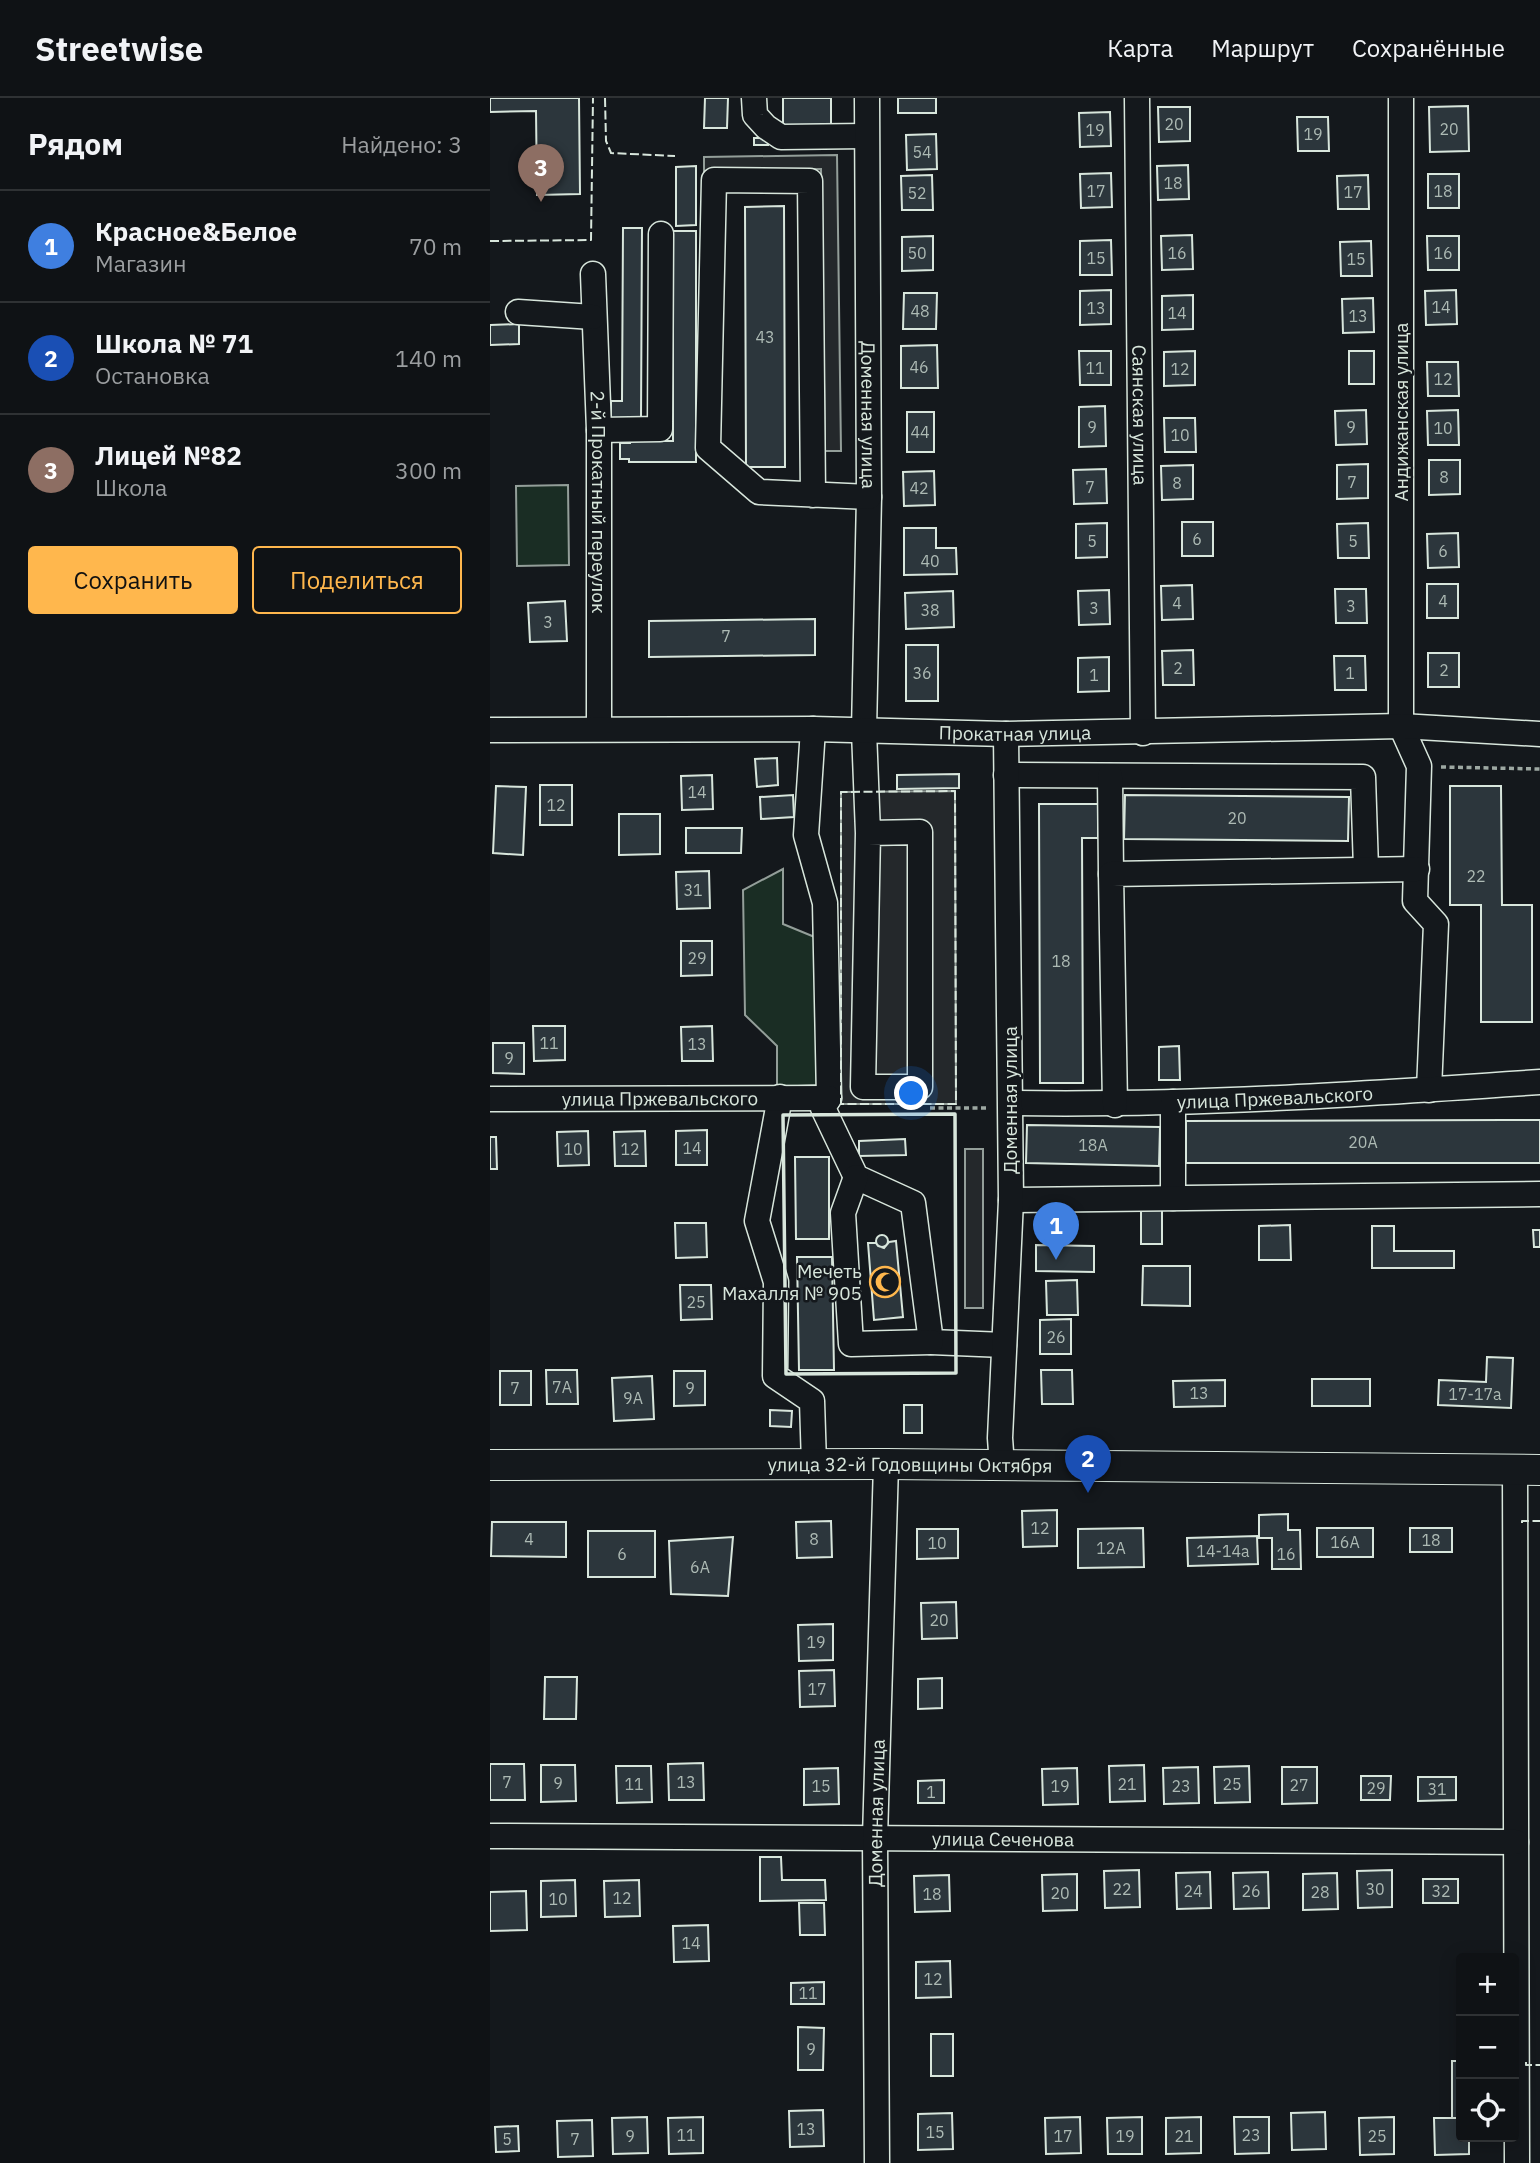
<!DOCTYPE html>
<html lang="ru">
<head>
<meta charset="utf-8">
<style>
	:root { --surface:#0f1215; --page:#181b1e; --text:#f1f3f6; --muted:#9b9ea0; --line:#2f3234; --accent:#ffb74d }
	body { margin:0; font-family:"IBM Plex Sans",sans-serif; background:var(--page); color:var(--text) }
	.controls { position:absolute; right:21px; bottom:21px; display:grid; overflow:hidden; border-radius:7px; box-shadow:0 4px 18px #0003 }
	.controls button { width:63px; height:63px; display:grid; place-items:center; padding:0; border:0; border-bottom:2px solid var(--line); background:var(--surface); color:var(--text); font:35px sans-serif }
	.you { position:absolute; left:422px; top:996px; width:24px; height:24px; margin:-18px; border:5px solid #fff; border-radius:50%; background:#1a73e8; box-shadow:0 0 0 10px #1a73e833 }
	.badge { display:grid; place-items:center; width:46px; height:46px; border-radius:50%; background:var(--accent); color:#fff; font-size:23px; font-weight:700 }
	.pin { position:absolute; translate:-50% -58px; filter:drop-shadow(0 2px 4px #0008) }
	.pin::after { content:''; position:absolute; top:37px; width:24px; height:21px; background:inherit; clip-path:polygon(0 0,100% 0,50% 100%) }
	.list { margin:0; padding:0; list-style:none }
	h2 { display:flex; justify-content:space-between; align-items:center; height:91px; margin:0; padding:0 28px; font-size:30px }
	h2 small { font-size:23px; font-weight:400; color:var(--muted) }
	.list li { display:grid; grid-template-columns:46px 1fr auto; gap:21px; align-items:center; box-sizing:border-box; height:112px; padding:0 28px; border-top:2px solid var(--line) }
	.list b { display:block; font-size:26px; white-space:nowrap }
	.list p { margin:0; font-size:23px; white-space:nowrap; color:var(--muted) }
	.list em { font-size:23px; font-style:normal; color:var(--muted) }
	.actions { display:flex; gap:14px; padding:21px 28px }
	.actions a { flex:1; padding:16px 0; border:2px solid var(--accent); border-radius:7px; text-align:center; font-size:24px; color:var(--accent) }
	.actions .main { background:var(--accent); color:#111 }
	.icon { flex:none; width:38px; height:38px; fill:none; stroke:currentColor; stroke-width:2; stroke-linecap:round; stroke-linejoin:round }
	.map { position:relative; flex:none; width:1050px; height:2065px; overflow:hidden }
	header { display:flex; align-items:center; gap:42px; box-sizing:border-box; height:98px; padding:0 35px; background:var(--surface); border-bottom:2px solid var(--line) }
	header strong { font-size:33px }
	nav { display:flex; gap:38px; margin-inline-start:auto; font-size:24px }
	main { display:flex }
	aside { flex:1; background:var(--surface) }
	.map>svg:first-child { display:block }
</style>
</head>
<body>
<header>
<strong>Streetwise</strong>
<nav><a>Карта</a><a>Маршрут</a><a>Сохранённые</a></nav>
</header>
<main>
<aside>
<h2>Рядом<small>Найдено: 3</small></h2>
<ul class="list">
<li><span class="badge" style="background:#3f7fe0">1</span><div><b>Красное&amp;Белое</b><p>Магазин</p></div><em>70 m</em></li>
<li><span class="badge" style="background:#1a4fb4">2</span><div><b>Школа № 71</b><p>Остановка</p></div><em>140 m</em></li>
<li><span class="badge" style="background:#8d6e63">3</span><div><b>Лицей №82</b><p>Школа</p></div><em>300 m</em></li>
</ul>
<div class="actions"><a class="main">Сохранить</a><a>Поделиться</a></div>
</aside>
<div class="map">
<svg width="1050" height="2065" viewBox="0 0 1050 2065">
	<rect width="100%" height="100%" fill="#14181c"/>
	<path fill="#1a2d24" stroke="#939e99" stroke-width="2" d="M78 387 79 467 27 468 26 388Z
		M293 771V826L327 840 328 987 287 989V948L255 917 253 792Z"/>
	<path fill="#24282b" stroke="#939e99" stroke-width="2" d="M347 57 351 353H335L331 71 214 73V59Z
		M465 693 466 1006H351V694Z
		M475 1051H493V1210H475Z"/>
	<path fill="#2c363c" stroke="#d8e6dc" stroke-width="2" d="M0 0H89L90 96 47 97 46 13 0 14Z
		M215 0H238L237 30H214Z
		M293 0H341V29L293 28Z
		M408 0H446V15H408Z
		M978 8 979 53 940 54 939 9Z
		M668 9H700V43L669 44Z
		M620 14 621 48 590 49 589 15Z
		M807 19H838L839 53H808Z
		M446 36 447 71 417 72 416 37Z
		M264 40H278V47H264Z
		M698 67 699 101 668 102 667 68Z
		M206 68V127L186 128V69Z
		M621 75 622 109 591 110 590 76Z
		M938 76H969V110H938Z
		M442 77 443 112H412L411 78Z
		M878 77 879 111H848L847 78Z
		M294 108 295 369H256L255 109Z
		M133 130H152L151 321H121V303H132Z
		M183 133H206V364H139V361H130V345H140V343H183Z
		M702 137 703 171 672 172 671 138Z
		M443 138V172L412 173V139Z
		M937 138H969V172H938Z
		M621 142 622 177H590V143Z
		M881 143 882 178H851L850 144Z
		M621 192V226L590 227V193Z
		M966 192 967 226 936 227 935 193Z
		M414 195H447L446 231H413Z
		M703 197V231L672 232V198Z
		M883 200 884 234 853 235 852 201Z
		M29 226V246L0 247V227Z
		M447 247 448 290H411V248Z
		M589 253H621V287H590Z
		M705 253V287L674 288V254Z
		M859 253H884V286H859Z
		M937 264H968L969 298H938Z
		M615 308 616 348 589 349V309Z
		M876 312 877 346 846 347 845 313Z
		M968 312 969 347H938L937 313Z
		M417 314H444V354H417Z
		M674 320H705L706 354H675Z
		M939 362H970V396L939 397Z
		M878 366V400L847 401V367Z
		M703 367V401L672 402 671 368Z
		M616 371 617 405 584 406 583 372Z
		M444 373 445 407 414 408 413 374Z
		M692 424H723V458H692Z
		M617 425V459L586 460V426Z
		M878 425 879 460H848L847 426Z
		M414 430H446V450H466L467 476 414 477Z
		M968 435 969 469 938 470 937 436Z
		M937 486H968V520H937Z
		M702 487 703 521 672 522 671 488Z
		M845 491H876L877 525H846Z
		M619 492 620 526 589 527 588 493Z
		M463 493 464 529 416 531 415 495Z
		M75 503 77 543 40 544 38 505Z
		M325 521V557L159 559V523Z
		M416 547H448V603H416Z
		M703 552 704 587H673L672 553Z
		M938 555H969V589H938Z
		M844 558H875L876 592H845Z
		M619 559V593L588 594V560Z
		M287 660 288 687 267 689 265 661Z
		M469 676V690L407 691V677Z
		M222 677 223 711 192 712 191 678Z
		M50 687H82V727H50Z
		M6 688 36 689 33 757 3 755Z
		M960 688H1011L1012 807H1042V924H991V807H960Z
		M303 697 304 719 271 721 270 699Z
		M635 697 859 699 858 743 634 741Z
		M549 706H608V740H592L593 985H550Z
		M129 716H170V756L129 757Z
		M196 730H252L251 755H196Z
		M219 773 220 810 187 811 186 774Z
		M191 843H222V877L191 878Z
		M43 928H75V962L44 963Z
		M222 928 223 963H192L191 929Z
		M3 945H34V976L3 975Z
		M689 948 690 982H669V949Z
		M1016 1022H1050V1065H696V1023Z
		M537 1027 670 1029 669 1068 536 1065Z
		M217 1032V1067H186V1033Z
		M98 1033 99 1067 68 1068 67 1034Z
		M155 1033 156 1068H125L124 1034Z
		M0 1039H6L7 1071H0Z
		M415 1041 416 1057 369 1058V1043Z
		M305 1059H339V1141H306Z
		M651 1107H672V1146H651Z
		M185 1125H216L217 1159 186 1160Z
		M800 1127 801 1162H769V1128Z
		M882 1128H904V1153H964V1170H882Z
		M1043 1132H1050V1149H1044Z
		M386 1143a6 6 0 1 1 12 0a6 6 0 1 1-12 0Z
		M406 1143 413 1219 384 1222 378 1145H386L388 1148 394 1150 399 1144Z
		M546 1147 604 1148V1174L546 1173Z
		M307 1159H342L344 1272H309Z
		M653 1168H700V1208L652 1207Z
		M587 1182 588 1217H557L556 1183Z
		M190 1187H221L222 1221 191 1222Z
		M581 1221V1256H550V1222Z
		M997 1259 1023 1260 1021 1310 948 1307 949 1282 996 1284Z
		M56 1272H87L88 1306H57Z
		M551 1272H582L583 1306H552Z
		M10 1273H41V1307H10Z
		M184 1273H215V1307L184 1308Z
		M162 1278 164 1321 124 1323 122 1280Z
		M822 1281H880V1308H822Z
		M735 1282V1308L684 1309 683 1283Z
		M414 1307H432V1335H414Z
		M280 1312 302 1313 301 1329 280 1328Z
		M567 1412V1448L533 1449 532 1413Z
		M798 1416V1432H810L811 1471H782V1440H769V1417Z
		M341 1423 342 1459 307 1460 306 1424Z
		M2 1424H76V1459L1 1458Z
		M653 1430 654 1469 588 1470V1431Z
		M827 1430H883V1459H827Z
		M920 1430H962V1454H920Z
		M427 1431H468V1460L427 1461Z
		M98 1433H165V1479H98Z
		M767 1438 768 1466 698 1468 697 1440Z
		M243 1439 238 1498 181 1496 179 1443Z
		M466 1504 467 1540 432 1541 431 1505Z
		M343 1526V1562L309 1563 308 1527Z
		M344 1572 345 1608 310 1609 309 1573Z
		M55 1579H87L86 1621H54Z
		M452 1580V1610L428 1611V1581Z
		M213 1665 214 1702H179L178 1666Z
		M0 1666H34L35 1702H0Z
		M51 1667H85L86 1703 51 1704Z
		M654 1667 655 1703 620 1704 619 1668Z
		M126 1668H161L162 1704 127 1705Z
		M759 1668 760 1704 725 1705 724 1669Z
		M708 1669 709 1705 674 1706 673 1670Z
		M792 1669H827V1705L792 1706Z
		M348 1670 349 1706 314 1707V1671Z
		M587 1670 588 1706 553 1707 552 1671Z
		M871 1678H901L900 1702H871Z
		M928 1679H966V1702L928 1703Z
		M454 1682V1705H428V1683Z
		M270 1759H291L292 1782H335L336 1802 270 1803Z
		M649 1772 650 1809 615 1810 614 1773Z
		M902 1772V1809L868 1810 867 1773Z
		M720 1774 721 1810 687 1811 686 1775Z
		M778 1774 779 1810 744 1811 743 1775Z
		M847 1775 848 1811 813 1812V1776Z
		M587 1776V1812L553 1813 552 1777Z
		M459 1777 460 1813 425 1814 424 1778Z
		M933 1781H968V1805H933Z
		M85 1782 86 1818 51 1819V1783Z
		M149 1782 150 1818 115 1819 114 1783Z
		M36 1793 37 1832 0 1833V1794Z
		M309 1805H334L335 1837H310Z
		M218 1827 219 1863 184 1864 183 1828Z
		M460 1863 461 1899 426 1900V1864Z
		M334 1884V1906H301V1885Z
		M308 1929 334 1930 333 1972H308Z
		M441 1936H463V1978H441Z
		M962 1963H971V2020H962Z
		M333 2012 334 2048 300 2049 299 2013Z
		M835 2014 836 2051 802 2052 801 2015Z
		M462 2015 463 2051 428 2052V2016Z
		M157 2019 158 2055 123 2056 122 2020Z
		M213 2019V2055L179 2056 178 2020Z
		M590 2019 591 2055 556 2056 555 2020Z
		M652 2019V2056H618L617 2020Z
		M711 2019V2055L676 2056V2020Z
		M744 2019H779V2055L745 2056Z
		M904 2019V2056L870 2057 869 2020Z
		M944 2020H971V2039H979V2056L945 2057Z
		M102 2022 103 2058 68 2059 67 2023Z
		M28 2028 29 2053 6 2054 5 2029Z"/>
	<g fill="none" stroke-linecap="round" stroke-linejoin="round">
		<g stroke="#d8e6dc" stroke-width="27">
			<g id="minor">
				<path d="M264 0 265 17 276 29 291 39 376 38"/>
				<path id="s1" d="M377 0 379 399 374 633 378 735 373 989H430V734L378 735"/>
				<path id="s2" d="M647 0 653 635"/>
				<path d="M911 0V628L929 668 925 803 946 826 939 992"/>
				<path id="s3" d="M103 176 109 332V631"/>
				<path d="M28 214 103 219"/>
				<path d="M109 332 170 331 171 136"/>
				<path d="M323 397 320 83 224 82 218 350 269 394 379 399"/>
				<path d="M323 631 316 737 335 805 339 1000 333 1010 366 1079 423 1105 441 1244 514 1247"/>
				<path id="s4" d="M0 632 323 631 516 636 911 628 1050 636"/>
				<path d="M516 677 873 679 876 771"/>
				<path d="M620 678 621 776"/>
				<path d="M290 999 267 1123 286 1184 285 1278 322 1303 324 1366"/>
				<path id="s5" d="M0 1001 339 1000"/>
				<path id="s6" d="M521 1005C697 1008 874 996 1050 984"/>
				<path d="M625 1007 621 776 927 771"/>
				<path d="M366 1079 353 1115 361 1246 441 1244"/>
				<path d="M683 1100V1004"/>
				<path d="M521 1102 1050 1096"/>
				<path d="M512 1368 510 1340 521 1102 516 636"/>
				<path d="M1025 1372 1027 2065"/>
				<path id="s7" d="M0 1738 1026 1744"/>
				<path id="s8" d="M387 2065 385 1740 396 1366"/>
			</g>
		</g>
		<g stroke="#d8e6dc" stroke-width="32">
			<g id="major">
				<path id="s9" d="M0 1367 396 1366 1050 1372"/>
			</g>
		</g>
		<path stroke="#9da8a2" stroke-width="3.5" stroke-dasharray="5 3.5" stroke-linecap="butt" d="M951 669 1050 671
			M440 1010H499"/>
		<use href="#minor" stroke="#14181c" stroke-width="24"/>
		<use href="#major" stroke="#14181c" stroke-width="30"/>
		<path stroke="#d8e6dc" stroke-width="2" stroke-dasharray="9 3.5" stroke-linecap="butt" d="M115 0 116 43 121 55 185 58
			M0 143 101 142 103 0
			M465 693 466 1006H351V694Z
			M1032 1425V1423H1050
			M1036 1964V1967H1050"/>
		<path stroke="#d8e6dc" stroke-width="3.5" d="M465 1016 466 1275 296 1276 293 1017Z"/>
	</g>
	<defs>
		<g id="mosque-ring" transform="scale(1.575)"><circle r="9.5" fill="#14181c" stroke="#ffb74d" stroke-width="1.5"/><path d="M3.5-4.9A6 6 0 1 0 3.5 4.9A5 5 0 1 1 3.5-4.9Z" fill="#ffb74d"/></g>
	</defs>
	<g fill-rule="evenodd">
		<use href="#mosque-ring" x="395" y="1184"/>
	</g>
	<g text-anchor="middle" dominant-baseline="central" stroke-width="5" stroke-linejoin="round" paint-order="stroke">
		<g font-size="16" fill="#adbab4">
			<text x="684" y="26">20</text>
			<text x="959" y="31">20</text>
			<text x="605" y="32">19</text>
			<text x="823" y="36">19</text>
			<text x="432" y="54">54</text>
			<text x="683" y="85">18</text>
			<text x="606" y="93">17</text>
			<text x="953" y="93">18</text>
			<text x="863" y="94">17</text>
			<text x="427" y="95">52</text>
			<text x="427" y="155">50</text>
			<text x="687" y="155">16</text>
			<text x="953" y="155">16</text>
			<text x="606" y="160">15</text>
			<text x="866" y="161">15</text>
			<text x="951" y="209">14</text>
			<text x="606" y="210">13</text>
			<text x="430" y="213">48</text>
			<text x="687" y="215">14</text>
			<text x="868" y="218">13</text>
			<text x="275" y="239">43</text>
			<text x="429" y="269">46</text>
			<text x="605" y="270">11</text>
			<text x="690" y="271">12</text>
			<text x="953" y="281">12</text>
			<text x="602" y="329">9</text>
			<text x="861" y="329">9</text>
			<text x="953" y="330">10</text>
			<text x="430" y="334">44</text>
			<text x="690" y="337">10</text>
			<text x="954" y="379">8</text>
			<text x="862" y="384">7</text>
			<text x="687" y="385">8</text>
			<text x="600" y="389">7</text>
			<text x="429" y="390">42</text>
			<text x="707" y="441">6</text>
			<text x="602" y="443">5</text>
			<text x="863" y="443">5</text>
			<text x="953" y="453">6</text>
			<text x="440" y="463">40</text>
			<text x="953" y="503">4</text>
			<text x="687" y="505">4</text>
			<text x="861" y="508">3</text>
			<text x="604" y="510">3</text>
			<text x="440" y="512">38</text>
			<text x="58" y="524">3</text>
			<text x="236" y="538">7</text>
			<text x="688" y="570">2</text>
			<text x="954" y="572">2</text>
			<text x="432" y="575">36</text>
			<text x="860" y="575">1</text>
			<text x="604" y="577">1</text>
			<text x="207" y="694">14</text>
			<text x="66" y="707">12</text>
			<text x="747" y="720">20</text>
			<text x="986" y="778">22</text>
			<text x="203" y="792">31</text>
			<text x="207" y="860">29</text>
			<text x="571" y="863">18</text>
			<text x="59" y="945">11</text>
			<text x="207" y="946">13</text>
			<text x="19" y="960">9</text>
			<text x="873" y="1044">20А</text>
			<text x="603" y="1047">18А</text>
			<text x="202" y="1050">14</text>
			<text x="83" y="1051">10</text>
			<text x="140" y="1051">12</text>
			<text x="206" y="1204">25</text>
			<text x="566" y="1239">26</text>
			<text x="72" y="1289">7А</text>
			<text x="25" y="1290">7</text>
			<text x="200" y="1290">9</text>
			<text x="709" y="1295">13</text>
			<text x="985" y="1296">17-17а</text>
			<text x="143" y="1300">9А</text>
			<text x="550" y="1430">12</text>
			<text x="39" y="1441">4</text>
			<text x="324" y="1441">8</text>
			<text x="941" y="1442">18</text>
			<text x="855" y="1444">16А</text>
			<text x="447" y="1445">10</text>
			<text x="621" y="1450">12А</text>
			<text x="733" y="1453">14-14а</text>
			<text x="132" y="1456">6</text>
			<text x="796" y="1456">16</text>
			<text x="210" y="1469">6А</text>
			<text x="449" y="1522">20</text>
			<text x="326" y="1544">19</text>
			<text x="327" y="1591">17</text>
			<text x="17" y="1684">7</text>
			<text x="196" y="1684">13</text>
			<text x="68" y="1685">9</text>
			<text x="144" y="1686">11</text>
			<text x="637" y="1686">21</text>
			<text x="742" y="1686">25</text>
			<text x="809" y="1687">27</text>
			<text x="331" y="1688">15</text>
			<text x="570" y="1688">19</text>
			<text x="691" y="1688">23</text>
			<text x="886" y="1690">29</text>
			<text x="947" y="1691">31</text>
			<text x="441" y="1694">1</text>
			<text x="632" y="1791">22</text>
			<text x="885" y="1791">30</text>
			<text x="703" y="1793">24</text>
			<text x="761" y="1793">26</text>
			<text x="951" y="1793">32</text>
			<text x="830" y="1794">28</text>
			<text x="570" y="1795">20</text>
			<text x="442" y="1796">18</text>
			<text x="132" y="1800">12</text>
			<text x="68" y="1801">10</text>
			<text x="201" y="1845">14</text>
			<text x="443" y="1881">12</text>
			<text x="318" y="1895">11</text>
			<text x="321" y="1951">9</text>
			<text x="316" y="2031">13</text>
			<text x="445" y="2034">15</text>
			<text x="196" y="2037">11</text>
			<text x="761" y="2037">23</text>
			<text x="140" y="2038">9</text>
			<text x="573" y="2038">17</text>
			<text x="635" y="2038">19</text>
			<text x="694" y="2038">21</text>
			<text x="887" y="2038">25</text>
			<text x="17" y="2041">5</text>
			<text x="85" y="2041">7</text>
		</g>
		<g font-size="19" fill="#d8e6dc" stroke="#14181c">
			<text transform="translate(911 314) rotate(-90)">Андижанская улица</text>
			<text stroke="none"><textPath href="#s1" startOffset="317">Доменная улица</textPath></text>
			<text stroke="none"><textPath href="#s2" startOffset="317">Саянская улица</textPath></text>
			<text stroke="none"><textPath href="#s3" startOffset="228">2-й Прокатный переулок</textPath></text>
			<text stroke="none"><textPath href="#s4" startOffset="525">Прокатная улица</textPath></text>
			<text stroke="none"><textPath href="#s6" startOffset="264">улица Пржевальского</textPath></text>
			<text stroke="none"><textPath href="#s5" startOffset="170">улица Пржевальского</textPath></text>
			<text transform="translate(520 1002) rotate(-90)">Доменная улица</text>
			<text stroke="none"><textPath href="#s9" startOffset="420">улица 32-й Годовщины Октября</textPath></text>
			<text stroke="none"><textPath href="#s8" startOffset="350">Доменная улица</textPath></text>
			<text stroke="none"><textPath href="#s7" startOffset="513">улица Сеченова</textPath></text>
		</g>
		<g font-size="19" fill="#d8e6dc" stroke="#14181c" text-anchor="end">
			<text x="372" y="1173">Мечеть<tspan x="372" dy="22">Махалля № 905</tspan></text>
		</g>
	</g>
</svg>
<div class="controls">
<button>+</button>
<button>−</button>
<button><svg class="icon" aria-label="locate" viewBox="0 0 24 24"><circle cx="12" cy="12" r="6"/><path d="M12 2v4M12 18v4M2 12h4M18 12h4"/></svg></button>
</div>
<div class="you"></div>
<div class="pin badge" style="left:566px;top:1162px;background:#3f7fe0">1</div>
<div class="pin badge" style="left:598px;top:1395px;background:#1a4fb4">2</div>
<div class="pin badge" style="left:51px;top:104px;background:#8d6e63">3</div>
</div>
</main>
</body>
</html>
